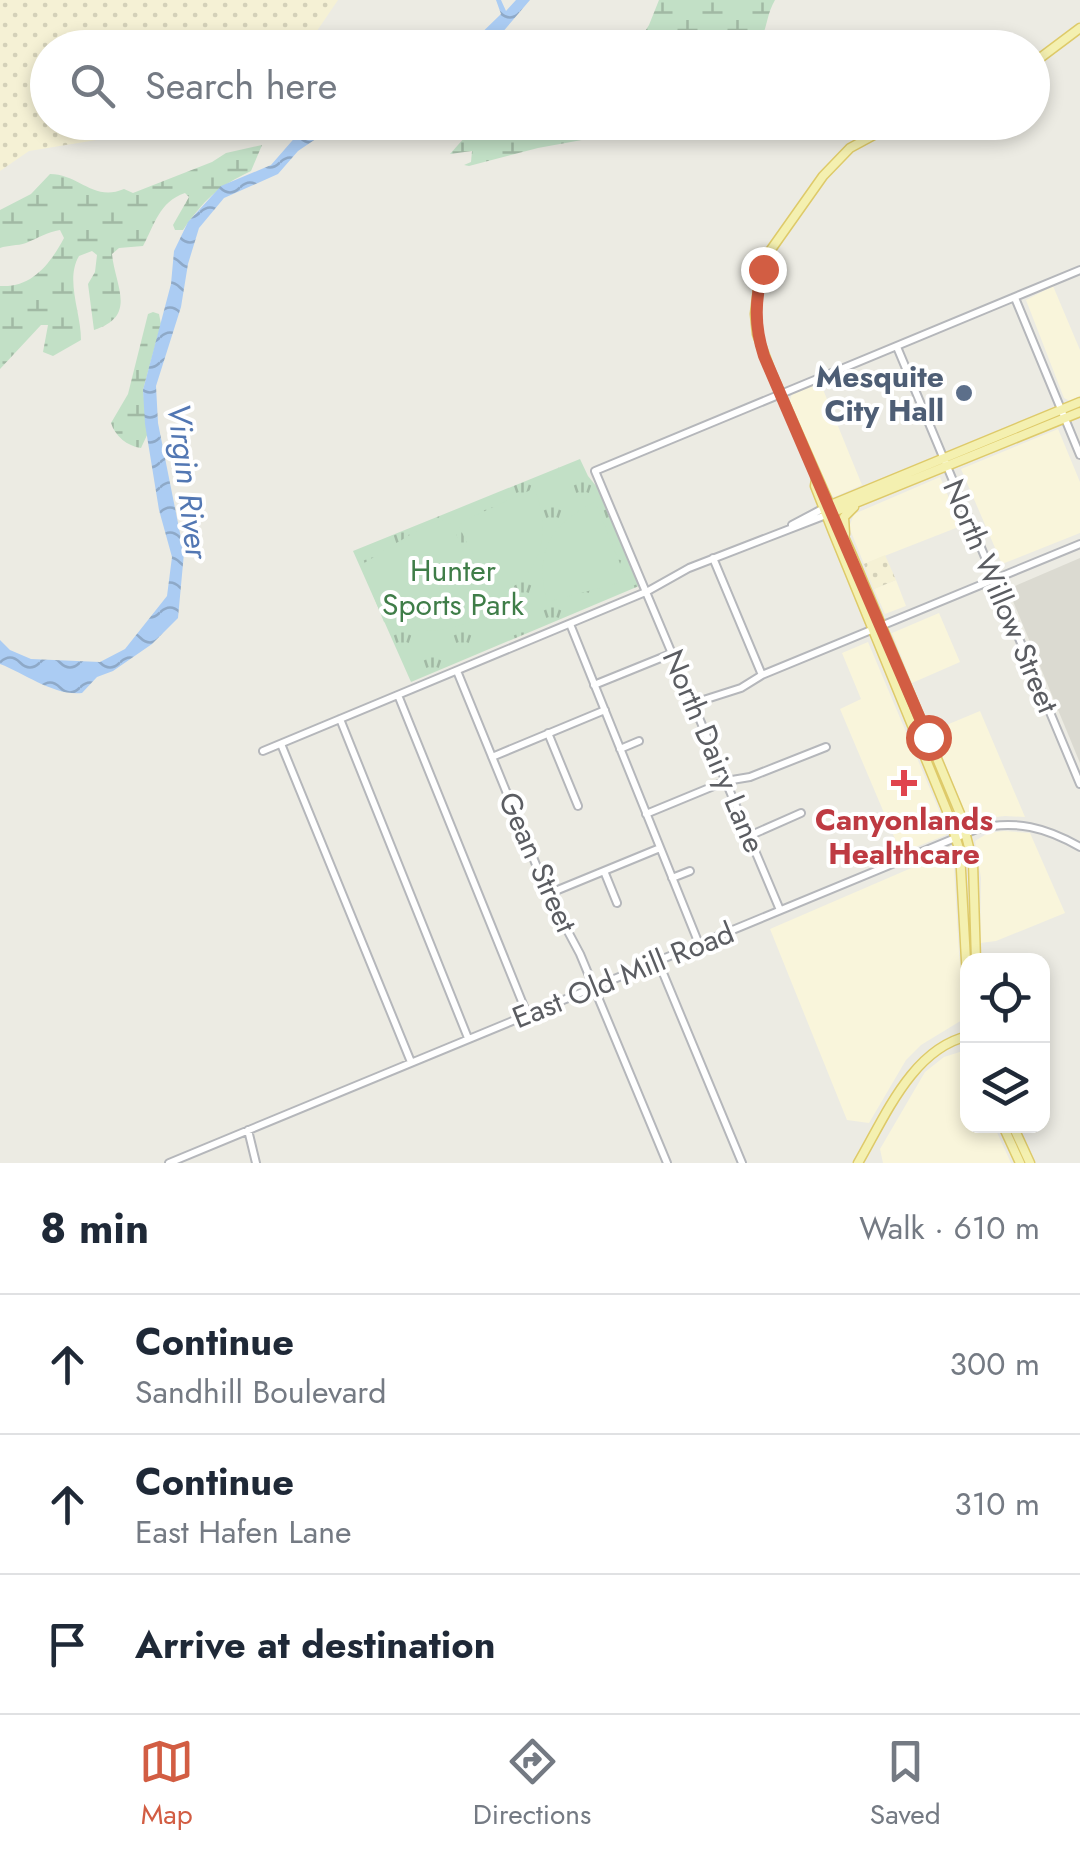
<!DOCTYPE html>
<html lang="en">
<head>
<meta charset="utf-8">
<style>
	:root { --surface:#fff; --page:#f2f2f3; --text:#1f2937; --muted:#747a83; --line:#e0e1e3; --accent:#d25d43 }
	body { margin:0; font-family:Jost,sans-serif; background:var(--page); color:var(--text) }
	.controls { position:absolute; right:30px; bottom:30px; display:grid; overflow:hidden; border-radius:20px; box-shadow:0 5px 15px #0003 }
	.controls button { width:90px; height:90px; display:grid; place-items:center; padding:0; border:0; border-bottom:2px solid var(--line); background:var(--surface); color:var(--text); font:50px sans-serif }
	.stop { position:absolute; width:30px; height:30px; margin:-22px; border:8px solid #d25d43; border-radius:50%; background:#fff }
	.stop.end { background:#d25d43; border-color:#fff; box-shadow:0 2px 10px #0008 }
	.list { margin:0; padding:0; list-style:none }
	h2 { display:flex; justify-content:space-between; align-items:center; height:130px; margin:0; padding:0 40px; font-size:42px }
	h2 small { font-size:32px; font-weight:400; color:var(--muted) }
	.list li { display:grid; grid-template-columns:65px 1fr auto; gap:30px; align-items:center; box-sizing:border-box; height:140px; padding:0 40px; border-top:2px solid var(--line) }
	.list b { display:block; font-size:38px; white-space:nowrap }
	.list p { margin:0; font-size:32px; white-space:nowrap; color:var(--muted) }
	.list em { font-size:32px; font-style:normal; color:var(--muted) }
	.icon { flex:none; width:55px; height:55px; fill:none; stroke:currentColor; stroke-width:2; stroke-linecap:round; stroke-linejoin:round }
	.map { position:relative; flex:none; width:1080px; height:1163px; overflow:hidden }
	.search { position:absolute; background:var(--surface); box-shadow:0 5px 15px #0003; left:30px; right:30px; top:30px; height:110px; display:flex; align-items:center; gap:25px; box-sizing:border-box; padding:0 35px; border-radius:55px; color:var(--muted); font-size:38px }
	.sheet { height:550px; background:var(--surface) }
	nav { display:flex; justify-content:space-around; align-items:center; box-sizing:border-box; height:140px; border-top:2px solid var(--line); background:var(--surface); font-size:28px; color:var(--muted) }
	nav a { display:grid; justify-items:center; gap:5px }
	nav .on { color:var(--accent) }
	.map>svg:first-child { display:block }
</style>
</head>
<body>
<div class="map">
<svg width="1080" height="1163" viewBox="0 0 1080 1163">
	<defs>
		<pattern id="wetland-marsh" width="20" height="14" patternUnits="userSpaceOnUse" patternTransform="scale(2.5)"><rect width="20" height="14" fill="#c2e0c6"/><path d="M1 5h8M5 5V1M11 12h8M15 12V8" fill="none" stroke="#a1b9a4"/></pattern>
		<pattern id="sand-dots" width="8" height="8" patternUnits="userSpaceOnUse" patternTransform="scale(2.5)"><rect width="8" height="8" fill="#f5f1d5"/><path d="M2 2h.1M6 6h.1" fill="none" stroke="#d4d1b9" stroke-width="1.8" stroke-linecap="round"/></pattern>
		<pattern id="park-tufts" width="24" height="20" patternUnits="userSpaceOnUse" patternTransform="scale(2.5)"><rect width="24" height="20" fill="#c2e0c6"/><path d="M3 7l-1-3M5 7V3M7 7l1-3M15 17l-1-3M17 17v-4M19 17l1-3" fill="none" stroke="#a1b9a4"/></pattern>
		<pattern id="water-waves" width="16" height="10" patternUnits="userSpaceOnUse" patternTransform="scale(2.5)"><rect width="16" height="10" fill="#abccf3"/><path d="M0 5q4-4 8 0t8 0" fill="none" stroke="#8ea9c8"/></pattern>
	</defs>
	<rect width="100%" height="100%" fill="#ecebe3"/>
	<path fill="#f9f5db" d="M1053 286 1080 350V396L1070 401 1064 398 1026 300Z
		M820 382 862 485 834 497 828 494 790 400 792 394Z
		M1058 429 1080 482V533L1002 564 961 469Z
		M940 477 961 526 864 564 849 527 854 514Z
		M896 580 906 606 885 614 874 589Z
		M939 613 960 662 912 683 892 633Z
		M868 642 947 829 946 835 901 853 840 709 861 699 842 653Z
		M980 711 1025 817 1005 816 968 820 932 731Z
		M1004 831 1030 833 1065 913 996 941 980 943 981 878 975 841 988 833Z
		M953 850 959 954 967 1017 921 1045 906 1060 869 1123 847 1120 770 929Z
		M966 1050 968 1126H994L1011 1163H883L880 1149 925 1072 944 1057Z"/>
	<path fill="#dbdad1" d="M1080 558V763L1008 589Z"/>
	<path fill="url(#wetland-marsh)" d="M659 0H775C765 17 768 32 756 47H635L649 25Z
		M471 123H660L653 127 538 148 469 166 464 165 471 162 472 151 450 154 473 128Z
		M262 145 251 171C217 187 204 200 183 230H175L173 225 189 197 185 193C159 202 155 224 143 246L119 248 112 254C115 286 138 316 94 330L88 284 95 272 97 255 92 251 79 256C65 280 81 312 81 340L53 356 43 352 48 325H41L0 369V286C32 288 50 264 64 238L60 230C47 232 38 238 26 243 17 246 8 245 0 248V210L31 194 50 174C79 174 93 202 124 189L133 193 212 162 226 153Z
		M153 312 159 314 161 324 143 390 148 433 141 448C127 446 115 436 111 423L128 394 148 314Z"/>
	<path fill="url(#sand-dots)" d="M0 0H338L306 47 48 48V122L201 123 29 151 0 171Z
		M885 555 896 580 874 589 864 564Z"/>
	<path fill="url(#park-tufts)" d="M580 459 588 476 601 492 639 586 411 682 353 551Z"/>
	<path fill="#c2e0c6" d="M535 488C551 536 543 576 493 598L459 526 463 521Z
		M595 502 625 576 622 582 547 602C534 552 550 524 595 502Z
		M440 520 451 524 461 544 480 619C441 633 423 635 384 622L361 565 426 525Z"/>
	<path fill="url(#water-waves)" d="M496 0H501L506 11 516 0H530L490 47H467L501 14Z
		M323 123H379L332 128 298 151 278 174 224 198 199 228 188 264 181 307 156 386 158 423 184 553 178 618 152 644 113 671 97 677 82 693C54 696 26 674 0 664V640L10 650 31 659 100 662 125 649 167 596 172 557 159 510 145 424 143 390 171 284 174 251 188 222 221 186 271 165 298 134Z"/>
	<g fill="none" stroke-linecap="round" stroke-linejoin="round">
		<g stroke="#b5b7bb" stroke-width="10">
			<path id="minor" d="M1015 298 1080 455
				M897 347 1080 784
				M792 525 824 508
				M713 558 762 675
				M570 624 699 944
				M457 671 548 894 580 954 667 1163
				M594 685 673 653
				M398 695 527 1014
				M694 703 741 688 762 675 1080 544
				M340 719 468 1038
				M548 733 578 806
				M281 744 411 1062
				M620 749 639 741
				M263 751 648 591 689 568 826 515
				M492 757 605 710
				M646 814 726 781 750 777 826 747
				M749 836 801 813
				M604 871 617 903
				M672 878 690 871
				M548 894 660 848
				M780 910 595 471 1080 270
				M658 961 742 1163
				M248 1130 256 1163
				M169 1163 977 829C1015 819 1047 828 1080 847"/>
		</g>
		<g stroke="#deca69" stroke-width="11">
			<path id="major" d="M1032 64 1080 28
				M898 122 850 148 823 176 770 251 758 289 755 314 757 334 771 372 852 555 961 816 973 863 976 961
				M816 479 815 486 833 532 949 816 960 852 968 997
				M828 506 1080 402
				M831 513 1080 412
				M845 534 844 517 854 507
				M1003 1126 1020 1163
				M1013 1126 1030 1163
				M858 1163C885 1117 912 1049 968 1036"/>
		</g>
		<use href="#minor" stroke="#fff" stroke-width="6"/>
		<use href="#major" stroke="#f4f0b0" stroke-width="8"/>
	</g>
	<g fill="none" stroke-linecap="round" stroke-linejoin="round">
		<path stroke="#d25d43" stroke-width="12" d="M763 269C755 300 754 325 764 356L928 737"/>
	</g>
	<circle fill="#5c6f8a" stroke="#fff" stroke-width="4" cx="964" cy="393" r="10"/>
	<path fill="#e0444e" stroke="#fff" stroke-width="4" d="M899 768h10v10h10v10h-10v10h-10v-10h-10v-10h10z"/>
	<g text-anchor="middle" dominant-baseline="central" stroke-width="8" stroke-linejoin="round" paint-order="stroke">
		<g font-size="30" font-weight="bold" fill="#4e5e75" stroke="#fff" text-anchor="end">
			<text x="944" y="376">Mesquite<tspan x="944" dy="34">City Hall</tspan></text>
		</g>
		<g font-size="30" fill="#3f7d48" stroke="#fff">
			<text x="453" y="570">Hunter<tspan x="453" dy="34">Sports Park</tspan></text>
		</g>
		<g font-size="30" fill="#5b5d62" stroke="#fff">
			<text transform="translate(1001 596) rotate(67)">North Willow Street</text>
			<text transform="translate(714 751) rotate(67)">North Dairy Lane</text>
			<text transform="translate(538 862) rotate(66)">Gean Street</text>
			<text transform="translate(623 975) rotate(-22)">East Old Mill Road</text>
		</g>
		<g font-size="30" font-weight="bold" fill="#be3a42" stroke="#fff">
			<text x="904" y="819">Canyonlands<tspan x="904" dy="34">Healthcare</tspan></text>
		</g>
		<g font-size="32" font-style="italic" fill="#5277b3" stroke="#fff">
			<text transform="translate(188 481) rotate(83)">Virgin River</text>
		</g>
	</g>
</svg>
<div class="controls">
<button><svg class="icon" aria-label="locate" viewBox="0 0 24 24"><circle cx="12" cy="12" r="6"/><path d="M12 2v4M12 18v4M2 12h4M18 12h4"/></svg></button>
<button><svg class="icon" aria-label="layers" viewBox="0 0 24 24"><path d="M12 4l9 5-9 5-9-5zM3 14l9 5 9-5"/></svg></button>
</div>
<div class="stop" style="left:928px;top:737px"></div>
<div class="stop end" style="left:763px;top:269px"></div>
<div class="search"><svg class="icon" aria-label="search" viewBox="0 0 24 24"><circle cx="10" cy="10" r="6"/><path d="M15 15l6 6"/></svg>Search here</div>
</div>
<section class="sheet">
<h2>8 min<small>Walk · 610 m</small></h2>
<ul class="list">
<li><svg class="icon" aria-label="ahead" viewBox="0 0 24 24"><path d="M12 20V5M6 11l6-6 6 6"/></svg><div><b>Continue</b><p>Sandhill Boulevard</p></div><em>300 m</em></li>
<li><svg class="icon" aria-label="ahead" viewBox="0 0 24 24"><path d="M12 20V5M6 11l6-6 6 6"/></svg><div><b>Continue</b><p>East Hafen Lane</p></div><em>310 m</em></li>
<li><svg class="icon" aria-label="arrive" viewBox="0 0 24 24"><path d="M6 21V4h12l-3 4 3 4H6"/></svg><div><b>Arrive at destination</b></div></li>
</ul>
</section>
<nav>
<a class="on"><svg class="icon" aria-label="map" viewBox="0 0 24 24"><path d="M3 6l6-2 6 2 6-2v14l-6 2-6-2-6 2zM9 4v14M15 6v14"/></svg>Map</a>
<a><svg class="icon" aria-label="directions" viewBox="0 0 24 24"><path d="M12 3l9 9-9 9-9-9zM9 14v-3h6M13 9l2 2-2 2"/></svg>Directions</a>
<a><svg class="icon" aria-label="saved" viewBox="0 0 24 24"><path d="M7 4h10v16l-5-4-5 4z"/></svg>Saved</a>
</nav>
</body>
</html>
